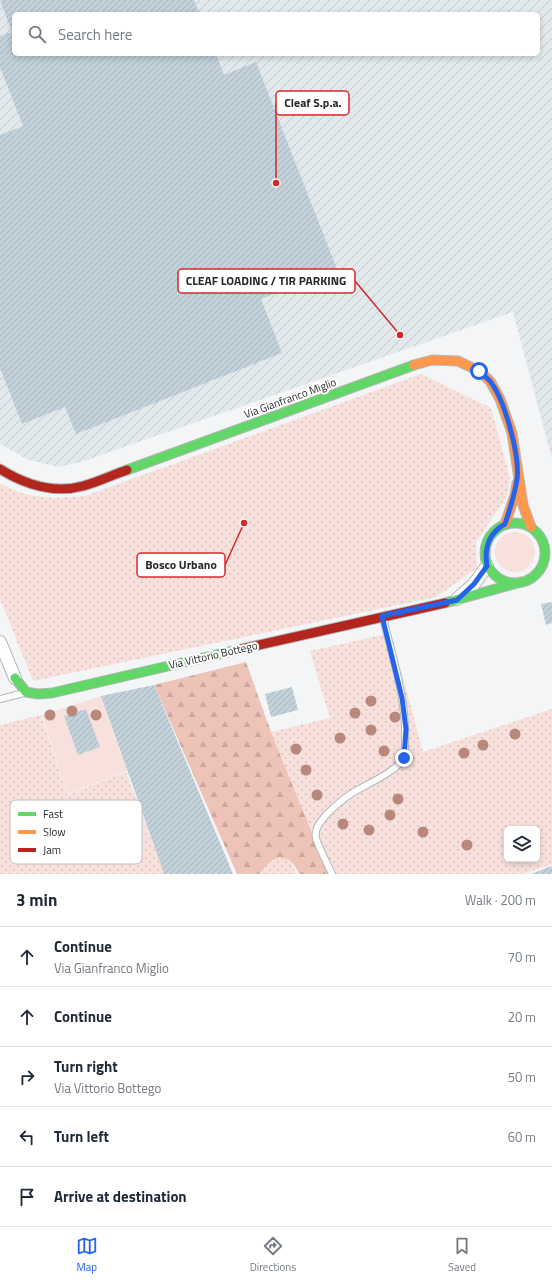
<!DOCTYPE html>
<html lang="en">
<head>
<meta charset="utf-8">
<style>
	:root { --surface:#fff; --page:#f6f6f7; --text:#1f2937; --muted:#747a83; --line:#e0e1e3; --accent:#2563eb }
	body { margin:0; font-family:"Titillium Web",sans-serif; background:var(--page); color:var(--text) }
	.controls { position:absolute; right:12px; bottom:12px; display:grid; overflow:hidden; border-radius:6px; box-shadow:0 2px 6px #0003 }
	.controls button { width:36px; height:36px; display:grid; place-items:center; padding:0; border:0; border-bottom:1px solid var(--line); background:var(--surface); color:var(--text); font:20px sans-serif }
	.stop { position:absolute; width:12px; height:12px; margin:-9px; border:3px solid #2563eb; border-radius:50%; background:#fff }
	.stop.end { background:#2563eb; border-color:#fff; box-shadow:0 1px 4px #0008 }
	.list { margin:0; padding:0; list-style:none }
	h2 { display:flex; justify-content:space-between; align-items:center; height:52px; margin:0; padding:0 16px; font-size:17px }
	h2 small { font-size:13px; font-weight:400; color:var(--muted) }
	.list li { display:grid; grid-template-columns:26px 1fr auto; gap:12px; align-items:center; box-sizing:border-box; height:60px; padding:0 16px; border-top:1px solid var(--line) }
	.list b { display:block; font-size:15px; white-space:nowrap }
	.list p { margin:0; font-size:13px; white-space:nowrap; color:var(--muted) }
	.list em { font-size:13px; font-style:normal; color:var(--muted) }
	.icon { flex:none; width:22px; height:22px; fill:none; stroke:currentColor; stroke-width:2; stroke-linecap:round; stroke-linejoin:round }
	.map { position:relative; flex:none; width:552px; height:874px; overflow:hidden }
	.search { position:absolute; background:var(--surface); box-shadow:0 2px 6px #0003; left:12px; right:12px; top:12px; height:44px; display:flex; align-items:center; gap:10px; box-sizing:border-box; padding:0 14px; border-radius:6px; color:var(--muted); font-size:15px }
	.sheet { height:352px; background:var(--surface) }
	nav { display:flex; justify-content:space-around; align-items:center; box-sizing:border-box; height:56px; border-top:1px solid var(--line); background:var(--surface); font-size:11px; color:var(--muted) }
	nav a { display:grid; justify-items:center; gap:2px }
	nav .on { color:var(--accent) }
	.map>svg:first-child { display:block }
</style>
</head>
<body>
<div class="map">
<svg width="552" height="874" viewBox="0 0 552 874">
	<defs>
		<pattern id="industrial-furrows" width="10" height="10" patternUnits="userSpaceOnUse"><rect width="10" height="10" fill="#e2e9ed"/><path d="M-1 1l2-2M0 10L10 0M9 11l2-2" fill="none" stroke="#c2c8cb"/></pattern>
		<pattern id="forest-firs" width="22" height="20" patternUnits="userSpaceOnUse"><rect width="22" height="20" fill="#eec4b9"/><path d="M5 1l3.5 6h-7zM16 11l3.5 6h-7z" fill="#cca89f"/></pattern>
		<pattern id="park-dots" width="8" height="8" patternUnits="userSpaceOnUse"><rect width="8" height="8" fill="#f8e1dc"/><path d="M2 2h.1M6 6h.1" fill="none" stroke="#d5c1bd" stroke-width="1.8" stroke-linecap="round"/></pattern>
		<pattern id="building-hatch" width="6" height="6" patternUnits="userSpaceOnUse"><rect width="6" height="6" fill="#c2d1da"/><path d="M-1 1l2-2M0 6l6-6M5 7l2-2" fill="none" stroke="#a7b3bb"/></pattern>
	</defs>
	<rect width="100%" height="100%" fill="#f3f5f6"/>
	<path fill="url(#industrial-furrows)" fill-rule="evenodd" d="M0 0H552V459L513 312 81 462 58 467 29 460 0 444ZM14 14H538V54H14Z"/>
	<path fill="#f8e1dc" d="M495 552a20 20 0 1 1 40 0a20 20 0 1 1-40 0Z
		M101 696 127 771 67 794 42 715Z"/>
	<path fill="url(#forest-firs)" d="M246 662 271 732 329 874H299C294 863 291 860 280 857L269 862 260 874H237L154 685Z"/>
	<path fill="url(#park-dots)" fill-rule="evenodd" d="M421 374 491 408 510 478 508 494 502 504 476 542 477 568 436 597 33 681 0 599V483C29 500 53 499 85 496Z
		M391 633 423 752 552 709V864L524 874H329L271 732 330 718 310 651ZM507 829H537V859H507Z
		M41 715 67 795 126 772 164 874H0V725Z
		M280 857 290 860 296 874H260L269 862Z"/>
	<path fill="url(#building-hatch)" d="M0 0H194L200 14H14V54H216L224 75 256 62 337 269 261 299 282 353 76 434 65 407 22 424 0 368V135L23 126 0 67V36L12 32Z
		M552 602V623L546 625 541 604Z
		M154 685 233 874H164L101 696Z
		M292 687 298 710 271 717 265 694Z
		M86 709 100 747 78 755 64 716Z
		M552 866V874H531Z"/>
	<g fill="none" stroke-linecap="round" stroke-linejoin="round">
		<g stroke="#b5b7b8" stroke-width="8">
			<path id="lane" d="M0 699 24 693
				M332 874C328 865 318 846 316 838 314 828 321 821 327 814 335 806 343 799 352 793 365 785 400 770 404 757 405 752 405 746 405 742 407 699 392 657 383 617"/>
		</g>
		<g stroke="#b5b7b8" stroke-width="14">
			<path id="street" d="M457 599 474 584 487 566
				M0 642 15 678"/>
		</g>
		<g stroke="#b5b7b8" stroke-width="11">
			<path id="fast" d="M127 470 414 365
				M485 553a30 30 0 1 1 60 0a30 30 0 1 1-60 0Z
				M445 603 521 582
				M15 678 26 692 38 694 52 693 237 650"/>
		</g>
		<g stroke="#b5b7b8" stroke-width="11">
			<path id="slow" d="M414 365 432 360 458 361 479 371 490 381 500 399 512 433 523 505 531 527
				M505 524 515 495 517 483"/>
		</g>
		<g stroke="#b5b7b8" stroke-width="11">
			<path id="jam" d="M0 469C24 484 54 494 83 486 98 482 112 475 127 470
				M237 650 445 603"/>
		</g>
		<use href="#lane" stroke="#fdfefe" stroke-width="6"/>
		<use href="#street" stroke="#fdfefe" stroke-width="12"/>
		<use href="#fast" stroke="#63d668" stroke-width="9"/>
		<use href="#slow" stroke="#ff974d" stroke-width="9"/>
		<use href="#jam" stroke="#b3261e" stroke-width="9"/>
	</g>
	<g fill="#b9887c">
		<circle cx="371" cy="701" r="5.5"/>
		<circle cx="72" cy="711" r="5.5"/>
		<circle cx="355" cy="713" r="5.5"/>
		<circle cx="50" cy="715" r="5.5"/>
		<circle cx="96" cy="715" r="5.5"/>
		<circle cx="395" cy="717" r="5.5"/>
		<circle cx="371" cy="730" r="5.5"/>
		<circle cx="515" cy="734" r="5.5"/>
		<circle cx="340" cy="738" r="5.5"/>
		<circle cx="483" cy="745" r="5.5"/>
		<circle cx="296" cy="749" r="5.5"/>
		<circle cx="384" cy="751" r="5.5"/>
		<circle cx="464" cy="753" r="5.5"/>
		<circle cx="306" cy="770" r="5.5"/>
		<circle cx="317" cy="795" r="5.5"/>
		<circle cx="398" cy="799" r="5.5"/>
		<circle cx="390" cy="815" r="5.5"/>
		<circle cx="343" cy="824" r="5.5"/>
		<circle cx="369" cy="830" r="5.5"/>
		<circle cx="423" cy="832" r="5.5"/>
		<circle cx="467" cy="845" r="5.5"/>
	</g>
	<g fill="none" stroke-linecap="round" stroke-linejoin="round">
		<path stroke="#2563eb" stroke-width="5" d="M404 758 406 729 402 698 382 616 457 600 474 584 487 566C484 548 489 533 505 524 510 509 515 494 517 479 520 456 505 400 490 381 487 378 483 375 479 371"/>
	</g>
	<g text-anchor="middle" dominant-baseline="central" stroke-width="4" stroke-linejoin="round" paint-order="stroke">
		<g font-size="11" fill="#272829" stroke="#fff">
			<text transform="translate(290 398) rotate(-20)">Via Gianfranco Miglio</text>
			<text transform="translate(213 655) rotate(-13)">Via Vittorio Bottego</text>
		</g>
	</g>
	<rect x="10" y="800" width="132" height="64" rx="6" fill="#fff" stroke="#bebebf" stroke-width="1"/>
	<rect x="18" y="812" width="18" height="4" fill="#63d668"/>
	<rect x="18" y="830" width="18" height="4" fill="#ff974d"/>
	<rect x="18" y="848" width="18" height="4" fill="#b3261e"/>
	<g font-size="11" fill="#272829">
		<text x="43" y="818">Fast</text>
		<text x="43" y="836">Slow</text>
		<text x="43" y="854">Jam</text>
	</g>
	<path fill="none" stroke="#d62828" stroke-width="1.5" d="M276 183L276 103M400 335L355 281M244 523L225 565"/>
	<g fill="#d62828" stroke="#fff" stroke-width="1.5">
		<circle cx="276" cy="183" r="4"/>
		<circle cx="400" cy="335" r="4"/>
		<circle cx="244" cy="523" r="4"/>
	</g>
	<g fill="#fff" stroke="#d62828" stroke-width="1.5">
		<rect x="276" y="91" width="73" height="24" rx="4"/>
		<rect x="178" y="269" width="177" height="24" rx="4"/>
		<rect x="137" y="553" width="88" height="24" rx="4"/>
	</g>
	<g font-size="12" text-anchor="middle" font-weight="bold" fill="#272829">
		<text x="313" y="107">Cleaf S.p.a.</text>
		<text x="266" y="285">CLEAF LOADING / TIR PARKING</text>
		<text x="181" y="569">Bosco Urbano</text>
	</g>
</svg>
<div class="controls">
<button><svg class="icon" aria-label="layers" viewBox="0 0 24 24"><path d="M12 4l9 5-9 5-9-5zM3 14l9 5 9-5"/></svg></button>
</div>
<div class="stop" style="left:479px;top:371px"></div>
<div class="stop end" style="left:404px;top:758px"></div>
<div class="search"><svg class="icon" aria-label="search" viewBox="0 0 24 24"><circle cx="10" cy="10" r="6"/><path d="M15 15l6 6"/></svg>Search here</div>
</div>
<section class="sheet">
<h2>3 min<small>Walk · 200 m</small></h2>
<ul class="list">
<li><svg class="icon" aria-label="ahead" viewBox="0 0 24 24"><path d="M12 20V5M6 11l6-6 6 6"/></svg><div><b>Continue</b><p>Via Gianfranco Miglio</p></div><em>70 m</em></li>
<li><svg class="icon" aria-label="ahead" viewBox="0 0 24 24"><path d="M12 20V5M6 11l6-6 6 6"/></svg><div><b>Continue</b></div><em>20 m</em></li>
<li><svg class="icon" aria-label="right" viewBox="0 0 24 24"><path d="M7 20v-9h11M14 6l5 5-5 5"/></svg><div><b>Turn right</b><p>Via Vittorio Bottego</p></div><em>50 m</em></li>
<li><svg class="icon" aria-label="left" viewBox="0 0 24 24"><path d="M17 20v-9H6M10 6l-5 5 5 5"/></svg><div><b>Turn left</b></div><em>60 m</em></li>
<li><svg class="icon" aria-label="arrive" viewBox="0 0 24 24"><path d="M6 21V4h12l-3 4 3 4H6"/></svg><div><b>Arrive at destination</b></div></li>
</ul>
</section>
<nav>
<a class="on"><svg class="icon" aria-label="map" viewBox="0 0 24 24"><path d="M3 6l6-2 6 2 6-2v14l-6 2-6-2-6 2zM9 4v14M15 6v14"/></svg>Map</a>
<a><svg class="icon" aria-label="directions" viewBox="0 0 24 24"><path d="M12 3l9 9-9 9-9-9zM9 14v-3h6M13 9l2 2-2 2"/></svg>Directions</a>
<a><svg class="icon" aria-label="saved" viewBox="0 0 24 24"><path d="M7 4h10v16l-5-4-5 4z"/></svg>Saved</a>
</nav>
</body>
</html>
